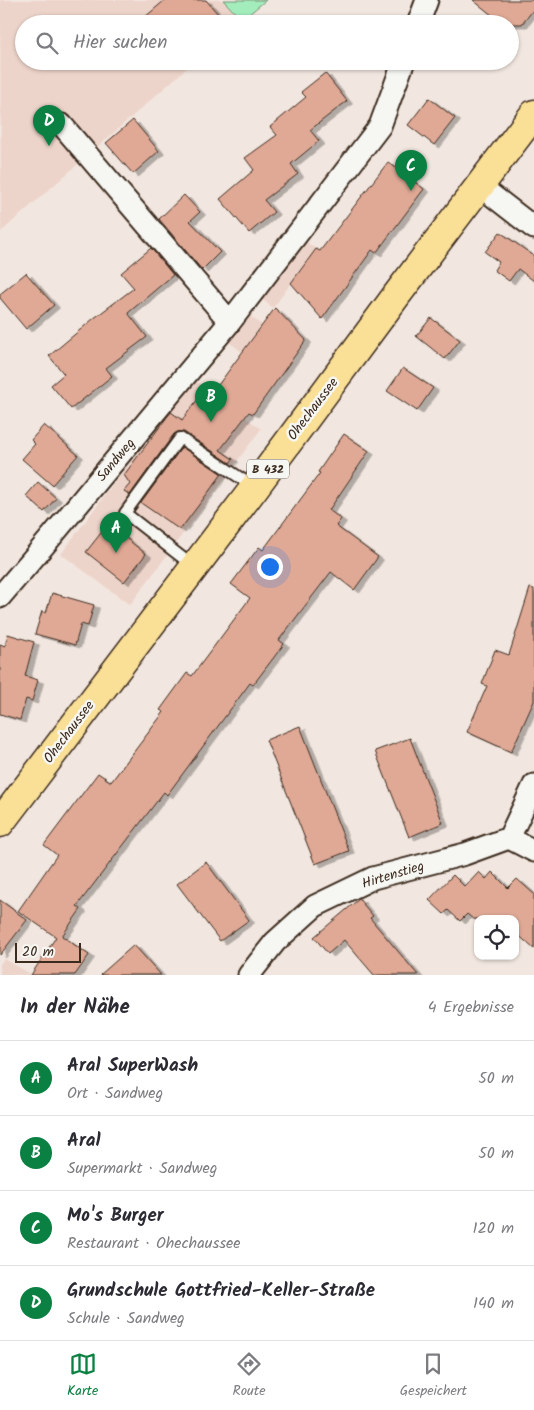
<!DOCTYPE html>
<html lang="de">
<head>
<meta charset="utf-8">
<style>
	:root { --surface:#fff; --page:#f7f7f7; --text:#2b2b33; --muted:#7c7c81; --line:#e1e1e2; --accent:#0b8043 }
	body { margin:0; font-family:Kalam,sans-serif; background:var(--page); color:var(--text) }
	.controls { position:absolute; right:15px; bottom:15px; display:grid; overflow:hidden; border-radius:10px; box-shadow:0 1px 4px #0004 }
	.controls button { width:45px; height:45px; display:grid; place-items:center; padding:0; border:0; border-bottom:1px solid var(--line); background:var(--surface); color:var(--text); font:25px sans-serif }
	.scale { position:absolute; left:15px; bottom:12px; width:66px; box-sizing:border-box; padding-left:5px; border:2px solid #3b2a1e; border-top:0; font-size:14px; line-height:18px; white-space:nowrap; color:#3b2a1e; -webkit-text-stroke:4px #f6f6f2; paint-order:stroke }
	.you { position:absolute; left:269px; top:566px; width:18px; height:18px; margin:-12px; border:4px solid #fff; border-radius:50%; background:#1a73e8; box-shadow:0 0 0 8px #1a73e833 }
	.badge { display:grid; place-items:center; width:32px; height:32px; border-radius:50%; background:var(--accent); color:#fff; font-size:16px; font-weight:700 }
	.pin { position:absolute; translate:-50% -41px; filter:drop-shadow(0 1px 2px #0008) }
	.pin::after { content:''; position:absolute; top:26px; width:18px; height:15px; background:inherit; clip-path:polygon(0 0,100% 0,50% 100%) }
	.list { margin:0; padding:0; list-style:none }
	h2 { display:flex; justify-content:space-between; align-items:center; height:65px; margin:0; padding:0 20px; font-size:21px }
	h2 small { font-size:16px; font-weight:400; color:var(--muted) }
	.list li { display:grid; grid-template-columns:32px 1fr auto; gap:15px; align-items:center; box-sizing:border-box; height:75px; padding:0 20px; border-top:1px solid var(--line) }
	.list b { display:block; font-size:19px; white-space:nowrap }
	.list p { margin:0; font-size:16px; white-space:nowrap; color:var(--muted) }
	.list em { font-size:16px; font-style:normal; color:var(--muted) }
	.icon { flex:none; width:28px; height:28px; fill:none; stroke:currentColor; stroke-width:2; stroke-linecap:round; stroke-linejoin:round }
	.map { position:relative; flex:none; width:534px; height:975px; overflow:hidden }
	.search { position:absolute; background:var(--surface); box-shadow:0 1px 4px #0004; left:15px; right:15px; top:15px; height:55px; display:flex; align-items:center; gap:12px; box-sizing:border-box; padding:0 18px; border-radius:28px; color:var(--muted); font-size:19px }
	.sheet { height:365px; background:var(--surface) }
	nav { display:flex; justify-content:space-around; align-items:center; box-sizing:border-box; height:70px; border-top:1px solid var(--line); background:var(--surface); font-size:14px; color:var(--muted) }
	nav a { display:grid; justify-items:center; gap:2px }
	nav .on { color:var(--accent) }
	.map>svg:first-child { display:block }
</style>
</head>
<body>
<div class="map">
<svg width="534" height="975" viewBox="0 0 534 975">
	<defs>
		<filter id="shadow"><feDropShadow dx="5.5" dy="3" stdDeviation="0" flood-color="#0004"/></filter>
	</defs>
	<rect width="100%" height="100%" fill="#f2e7e0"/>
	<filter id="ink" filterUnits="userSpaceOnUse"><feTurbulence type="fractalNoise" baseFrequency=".02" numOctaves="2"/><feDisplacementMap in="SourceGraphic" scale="10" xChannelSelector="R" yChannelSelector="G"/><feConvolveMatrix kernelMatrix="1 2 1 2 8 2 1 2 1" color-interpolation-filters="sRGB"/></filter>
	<g filter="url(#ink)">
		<path fill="#edd4ca" d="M0 0H223L242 20 238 24H24V61H195L1 232Z
			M300 237 316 249 273 308 258 296Z
			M245 312 262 325 242 352 225 339Z
			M192 378 261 429 130 605 61 554Z
			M4 959 33 975H0V964Z"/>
		<path fill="#a3edbc" stroke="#6f8c6d" d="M223 0H266L242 20Z"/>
		<path fill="#e0a996" stroke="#3b2a1e" filter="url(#shadow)" d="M165 0H206L218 14 206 24H137Z
			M473 0H534V9L522 24H503Z
			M325 73 347 101 310 130 319 141 291 164 298 174 264 200 274 212 249 233 220 199 254 170 245 158 277 135 270 127 306 97 301 92Z
			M429 98 455 118 434 145 408 125Z
			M133 120 159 151 133 174 106 143Z
			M388 162 424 189 376 253 372 250 322 319 291 283 316 249 320 251Z
			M184 195 200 212 190 221 220 252 202 270 159 219Z
			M500 232 534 256V281L518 269 509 281 494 270 499 262 485 252Z
			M151 248 173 275 128 313 147 337 106 368 112 376 71 409 51 385 64 374 49 356 93 319 134 288 121 273Z
			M26 273 54 305 26 329 0 298V294Z
			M275 308 306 340 253 414 249 412 220 450 233 459 230 463 184 432H178L174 434 130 495 124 491 130 484 124 475 167 417 171 412 182 420 201 395 207 400Z
			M431 318 460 340 445 359 416 336Z
			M403 368 433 388 417 411 387 391Z
			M44 425 78 455 52 485 22 459 35 444 31 440Z
			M344 434 369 451 329 510 341 519 336 526 378 557 354 590 331 572 279 640 284 644 253 685 250 683 167 795 164 792 77 906 81 909 62 936 89 955 75 975H31L56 937 18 911 57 855 44 845 98 773 111 782 164 712 160 710 187 673 192 676 250 598 231 584 259 547 263 550 320 473 318 472Z
			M182 447 222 474 180 530 141 503Z
			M38 482 56 498 44 512 26 496Z
			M108 524 146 554 124 582 86 552Z
			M530 588 534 589V701L511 752 467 732 487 686 482 684 495 650 509 655Z
			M52 593 94 605 88 626 81 624 75 645 35 634 42 611 46 613Z
			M8 634 34 642 25 676 38 680 32 701 26 699 20 720 0 714V644L5 646Z
			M300 726 349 851 315 864 266 740Z
			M410 738 443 823 409 837 375 751Z
			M206 862 249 920 220 941 177 884Z
			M479 872 486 879 492 872 508 888 517 879 534 894V949L515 932V919H473L467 914 460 921 448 910 444 914 429 900 453 875 465 887Z
			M359 899 373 916 370 918 418 975H374L344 940 328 954 314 937Z
			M0 900 27 920 0 955Z
			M134 945 161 975H100Z"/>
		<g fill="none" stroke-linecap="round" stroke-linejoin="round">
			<g stroke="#3b2a1e" stroke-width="14">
				<path id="service" d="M193 566 125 513 180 438 254 487"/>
			</g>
			<g stroke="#3b2a1e" stroke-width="25">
				<path id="minor" d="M418 24 427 0
					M62 125 230 322
					M480 186 534 228
					M0 597 47 542 230 322 380 126 404 61
					M509 838 534 851
					M249 975 275 942 315 906 373 878 465 854 509 838 534 785"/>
			</g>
			<g stroke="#3b2a1e" stroke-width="31">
				<path id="primary" d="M0 823 255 487 396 296 534 114"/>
			</g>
			<use href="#service" stroke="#f6f6f2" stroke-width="10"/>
			<use href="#minor" stroke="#f6f6f2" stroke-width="21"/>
			<use href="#primary" stroke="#fadf96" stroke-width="28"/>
		</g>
	</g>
	<g text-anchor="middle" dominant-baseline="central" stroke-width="5" stroke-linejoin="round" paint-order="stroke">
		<rect fill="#f6f6f2" stroke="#73675e" stroke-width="1" x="247" y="459.5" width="42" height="19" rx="4"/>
		<g font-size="12" font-weight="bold" fill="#3b2a1e">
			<text x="268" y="469">B 432</text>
		</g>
		<g font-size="14" fill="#3b2a1e" stroke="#f6f6f2">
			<text transform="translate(313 409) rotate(-53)">Ohechaussee</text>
			<text transform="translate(116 460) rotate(-50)">Sandweg</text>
			<text transform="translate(69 732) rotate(-53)">Ohechaussee</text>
			<text transform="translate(393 875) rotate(-17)">Hirtenstieg</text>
		</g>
	</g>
</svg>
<div class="controls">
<button><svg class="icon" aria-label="locate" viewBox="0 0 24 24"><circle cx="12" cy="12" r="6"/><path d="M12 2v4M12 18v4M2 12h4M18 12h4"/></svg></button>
</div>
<div class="scale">20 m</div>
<div class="you"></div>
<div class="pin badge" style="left:116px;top:553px">A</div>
<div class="pin badge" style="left:211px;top:422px">B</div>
<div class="pin badge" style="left:411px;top:191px">C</div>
<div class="pin badge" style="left:49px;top:146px">D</div>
<div class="search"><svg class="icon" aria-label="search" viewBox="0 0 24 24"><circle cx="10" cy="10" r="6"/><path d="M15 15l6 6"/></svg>Hier suchen</div>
</div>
<section class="sheet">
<h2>In der Nähe<small>4 Ergebnisse</small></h2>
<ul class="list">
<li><span class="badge">A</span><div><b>Aral SuperWash</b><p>Ort · Sandweg</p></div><em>50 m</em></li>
<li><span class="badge">B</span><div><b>Aral</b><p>Supermarkt · Sandweg</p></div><em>50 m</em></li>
<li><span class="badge">C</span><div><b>Mo's Burger</b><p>Restaurant · Ohechaussee</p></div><em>120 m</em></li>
<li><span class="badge">D</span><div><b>Grundschule Gottfried-Keller-Straße</b><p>Schule · Sandweg</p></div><em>140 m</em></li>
</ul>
</section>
<nav>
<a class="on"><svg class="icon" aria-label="map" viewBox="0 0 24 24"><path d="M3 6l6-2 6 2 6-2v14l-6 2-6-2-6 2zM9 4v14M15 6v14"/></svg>Karte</a>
<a><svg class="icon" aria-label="directions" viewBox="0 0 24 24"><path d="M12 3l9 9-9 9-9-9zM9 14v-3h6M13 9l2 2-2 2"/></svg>Route</a>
<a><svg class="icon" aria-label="saved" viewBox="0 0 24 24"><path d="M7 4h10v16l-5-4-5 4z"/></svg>Gespeichert</a>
</nav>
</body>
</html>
